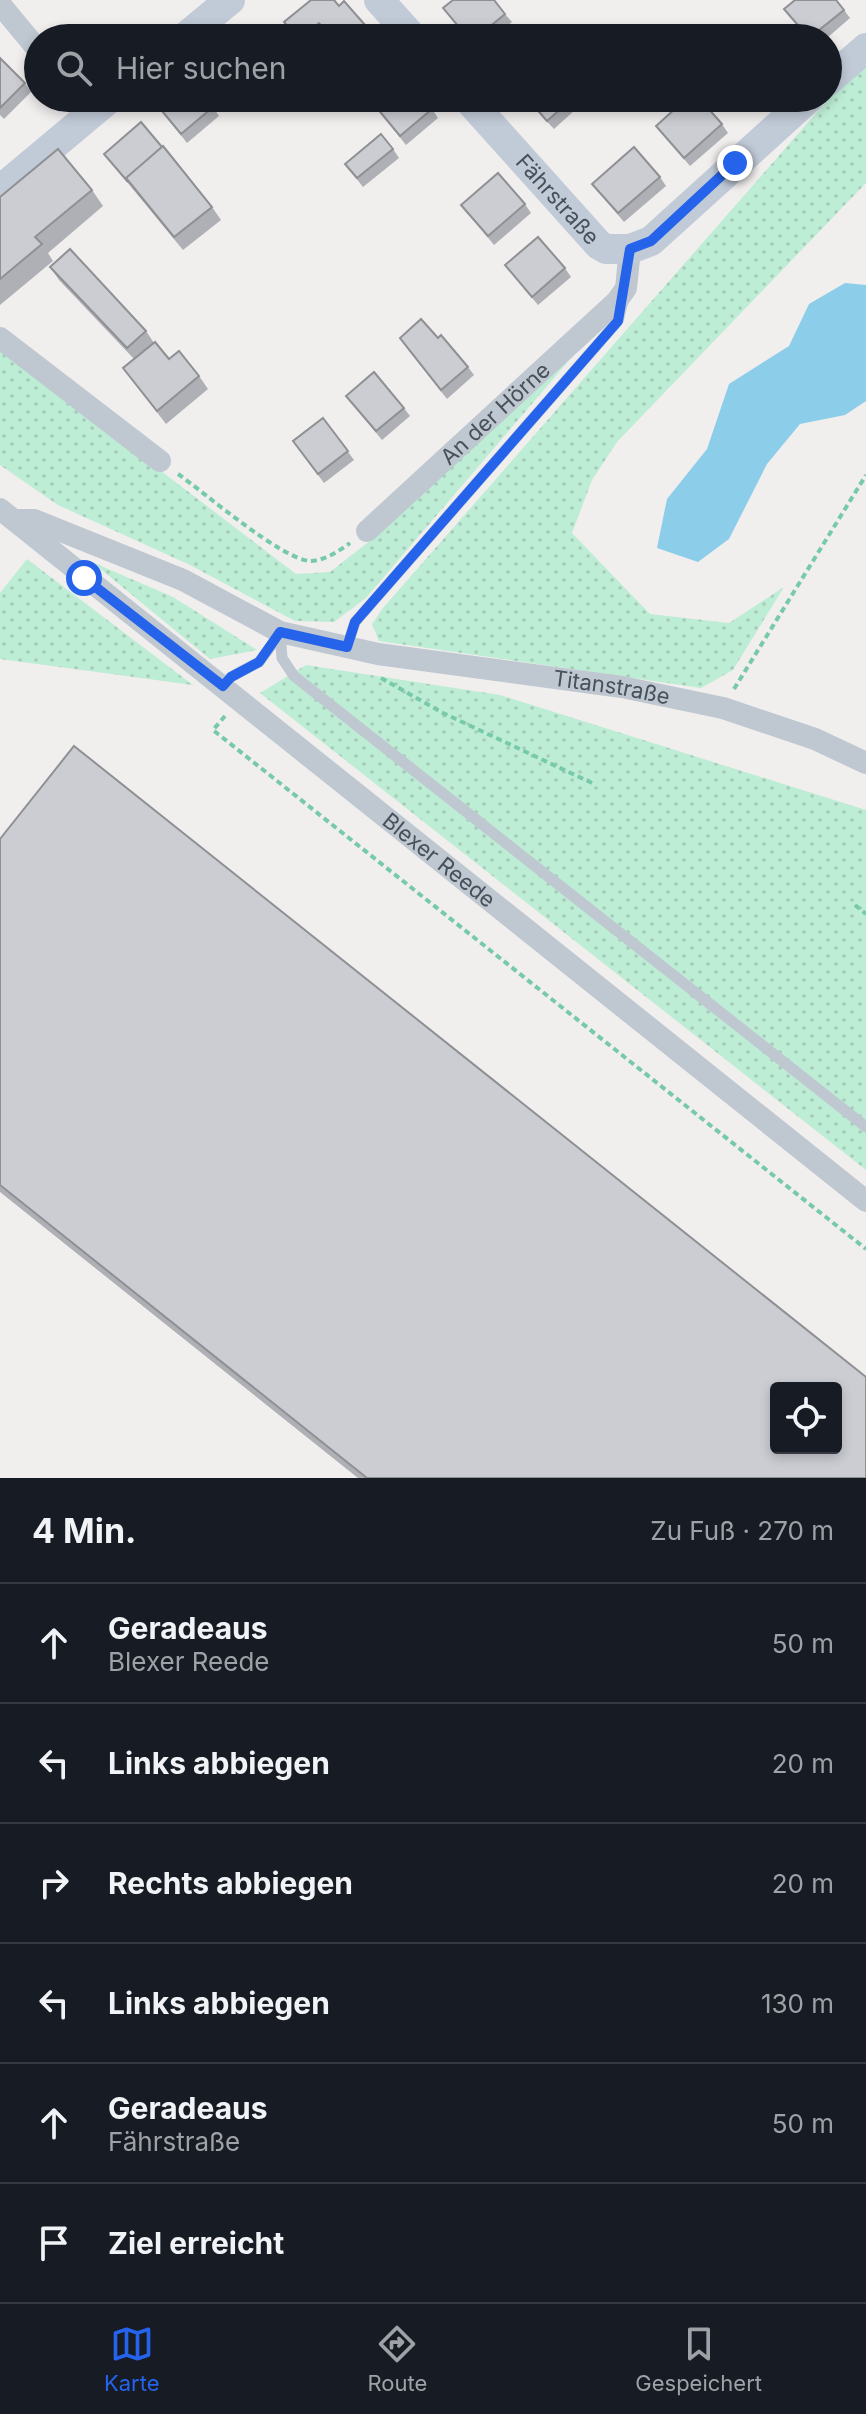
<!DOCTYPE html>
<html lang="de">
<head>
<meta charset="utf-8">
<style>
	:root { --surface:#171b24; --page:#242831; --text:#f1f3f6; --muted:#9ea1a6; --line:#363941; --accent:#2563eb }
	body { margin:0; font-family:Inter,sans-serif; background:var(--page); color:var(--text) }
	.controls { position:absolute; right:24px; bottom:24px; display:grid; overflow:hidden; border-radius:8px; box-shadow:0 4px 12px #0003 }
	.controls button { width:72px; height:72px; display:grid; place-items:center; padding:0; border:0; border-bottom:2px solid var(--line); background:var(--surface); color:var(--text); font:40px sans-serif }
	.stop { position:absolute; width:24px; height:24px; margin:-18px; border:6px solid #2563eb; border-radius:50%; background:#fff }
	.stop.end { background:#2563eb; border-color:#fff; box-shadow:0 2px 8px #0008 }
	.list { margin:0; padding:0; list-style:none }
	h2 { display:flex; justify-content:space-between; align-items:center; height:104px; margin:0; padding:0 32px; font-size:34px }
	h2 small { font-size:26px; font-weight:400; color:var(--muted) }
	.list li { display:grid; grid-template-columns:52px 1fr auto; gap:24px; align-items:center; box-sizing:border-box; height:120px; padding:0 32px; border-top:2px solid var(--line) }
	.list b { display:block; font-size:30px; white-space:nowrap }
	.list p { margin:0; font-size:26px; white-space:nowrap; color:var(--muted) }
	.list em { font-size:26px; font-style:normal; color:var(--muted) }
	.icon { flex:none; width:44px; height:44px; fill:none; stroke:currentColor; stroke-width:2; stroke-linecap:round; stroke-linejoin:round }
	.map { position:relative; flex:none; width:866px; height:1478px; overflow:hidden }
	.search { position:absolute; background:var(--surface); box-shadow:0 4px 12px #0003; left:24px; right:24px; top:24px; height:88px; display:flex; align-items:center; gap:20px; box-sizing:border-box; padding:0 28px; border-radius:44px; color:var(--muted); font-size:30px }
	.sheet { height:824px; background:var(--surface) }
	nav { display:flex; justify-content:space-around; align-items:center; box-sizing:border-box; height:112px; border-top:2px solid var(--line); background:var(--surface); font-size:22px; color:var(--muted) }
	nav a { display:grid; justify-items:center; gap:4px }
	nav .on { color:var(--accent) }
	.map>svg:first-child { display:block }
</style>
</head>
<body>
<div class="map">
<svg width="866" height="1478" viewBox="0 0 866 1478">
	<defs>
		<pattern id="grass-dots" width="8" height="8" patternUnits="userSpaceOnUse" patternTransform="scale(2)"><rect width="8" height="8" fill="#beedd5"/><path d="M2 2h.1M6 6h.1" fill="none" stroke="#a5cdb9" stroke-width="1.8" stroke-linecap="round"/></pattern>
	</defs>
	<rect width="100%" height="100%" fill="#f1eeee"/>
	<path fill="url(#grass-dots)" d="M866 67V183L617 442 592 480 572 533 650 614 729 623 784 587 733 670 701 688 379 641 372 624 383 608 832 95Z
		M0 348 296 574 330 572 371 540 577 351 366 598 334 622 295 621 190 565 58 505 0 465Z
		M27 559 193 685 0 659V593Z
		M92 562 173 597 257 650 210 659Z
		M306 665 500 695 866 810V1170L260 693Z"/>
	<path fill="#8ccde9" d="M845 283 866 285V401L845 415 800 424 767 464 729 539 698 562 657 548 667 499 707 449 729 384 789 346 809 304Z"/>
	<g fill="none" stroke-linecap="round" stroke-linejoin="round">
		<path stroke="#77caa9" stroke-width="4" stroke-dasharray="6 4" stroke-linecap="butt" d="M178 474C205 493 281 559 310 561 324 561 339 551 350 543
			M381 678 443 713 592 783
			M734 689 866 475
			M225 716 213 730 866 1249
			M855 905 866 914"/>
		<path stroke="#bfc7d0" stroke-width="11" d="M280 632 282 658 294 676 866 1127
			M347 647 355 622 618 321 623 301
			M223 686 231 677 259 662 280 634"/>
		<g stroke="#bfc7d0" stroke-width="22">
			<path d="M0 4 38 50"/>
			<path d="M0 338 160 461"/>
			<path id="s1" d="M0 509 866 1201"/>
			<path id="s2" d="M15 520H34L183 580 280 632 378 654 622 687 723 708 815 739 866 763"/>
			<path id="s3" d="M367 531 617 301 626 288 630 249"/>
		</g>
		<g stroke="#c1cad7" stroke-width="30">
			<path d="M379 0 413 38"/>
			<path d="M184 38 230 0"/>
			<path d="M828 81 866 48"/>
			<path id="s4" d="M467 98 599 245 606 249H630L651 241 809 98"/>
			<path d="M0 190 110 98"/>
		</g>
	</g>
	<path fill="#afb0b5" d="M339 6 372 33 376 38H331L325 31 318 38H296L284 22Z
		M443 8 505 14 512 22 493 38H467Z
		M784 9 844 10 850 18 827 38H808Z
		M0 58 25 83 31 92 4 119 0 115Z
		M374 98H384L378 103Z
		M525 98H584L586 100 554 129Z
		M158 106 213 107 219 116 187 143Z
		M377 108 432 109 438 118 406 145Z
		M722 124 728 133 690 166 656 126Z
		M393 149 399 158 363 187 345 164Z
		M104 154 212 207 221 220 183 250Z
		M660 177 666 186 624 222 592 184Z
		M92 190 103 206 48 253 53 261 0 305V197Z
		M525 204 531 213 494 245 461 205Z
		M505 265 565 268 571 277 538 305Z
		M50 267 146 331 154 343 169 359 199 376 208 389 166 424 123 368 134 359 59 280Z
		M438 338 468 367 474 375 447 399 406 347Z
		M346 396 404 408 410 416 382 440Z
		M323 418 354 460 324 483 293 441Z
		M0 839 866 1478H358L0 1192Z"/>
	<path fill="#cbcdd3" stroke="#8e9094" stroke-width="2" fill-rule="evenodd" d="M311 0H334L339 6 344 1 372 33 366 38H333L319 23 301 38H297L284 22Z
		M453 0H494L505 14 476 38H468L443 8Z
		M795 0H836L844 10 809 38 784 9Z
		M517 27 528 38H505Z
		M755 33 759 38H749Z
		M0 58 25 83 0 108Z
		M167 98H206L213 107 181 134 158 106Z
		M388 98H423L432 109 400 136 377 108Z
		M527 98H573L547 121Z
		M687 98H699L722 124 684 158 656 126Z
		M141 122 162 147 126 178 128 182 104 154Z
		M381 134 393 149 357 178 345 164Z
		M163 146 212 207 174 237 126 178Z
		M634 147 660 177 618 213 592 184Z
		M58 149 92 190 35 237 42 244 0 279V197Z
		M498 173 525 204 488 236 461 205Z
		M538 237 565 268 532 297 505 265Z
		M70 249 146 331 127 348 50 267Z
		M421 319 438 338 441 335 468 367 441 390 400 338Z
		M155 342 169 359 179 351 199 376 157 411 123 368Z
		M374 372 404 408 376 431 346 396Z
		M323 418 348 451 318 474 293 441Z
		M74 746 866 1377V1478H367L0 1185V839ZM776 1388H836V1448H776Z"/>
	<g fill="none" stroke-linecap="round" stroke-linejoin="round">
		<path stroke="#2563eb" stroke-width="10" d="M84 578 223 686 231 677 259 662 280 632 347 647 355 622 618 321 630 249 651 241 735 163"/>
	</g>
	<g text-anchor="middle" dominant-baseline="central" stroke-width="7" stroke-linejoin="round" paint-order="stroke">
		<g font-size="22" fill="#47505b" stroke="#fff">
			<text stroke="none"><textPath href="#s4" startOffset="136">Fährstraße</textPath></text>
			<text stroke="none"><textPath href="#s3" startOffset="174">An der Hörne</textPath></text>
			<text stroke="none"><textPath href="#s2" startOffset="626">Titanstraße</textPath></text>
			<text stroke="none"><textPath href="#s1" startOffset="562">Blexer Reede</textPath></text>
		</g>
	</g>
</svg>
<div class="controls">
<button><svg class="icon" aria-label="locate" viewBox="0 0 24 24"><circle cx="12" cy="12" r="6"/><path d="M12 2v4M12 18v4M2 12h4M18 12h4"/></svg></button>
</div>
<div class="stop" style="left:84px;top:578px"></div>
<div class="stop end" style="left:735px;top:163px"></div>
<div class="search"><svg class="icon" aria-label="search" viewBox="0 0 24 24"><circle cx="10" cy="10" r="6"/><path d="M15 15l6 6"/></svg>Hier suchen</div>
</div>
<section class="sheet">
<h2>4 Min.<small>Zu Fuß · 270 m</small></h2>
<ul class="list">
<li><svg class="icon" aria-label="ahead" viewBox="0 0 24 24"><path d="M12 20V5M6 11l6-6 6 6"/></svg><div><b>Geradeaus</b><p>Blexer Reede</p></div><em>50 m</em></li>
<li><svg class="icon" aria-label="left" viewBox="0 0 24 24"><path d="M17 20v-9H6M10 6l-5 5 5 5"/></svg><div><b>Links abbiegen</b></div><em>20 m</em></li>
<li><svg class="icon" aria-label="right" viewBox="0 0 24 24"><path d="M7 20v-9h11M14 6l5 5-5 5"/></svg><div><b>Rechts abbiegen</b></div><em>20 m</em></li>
<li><svg class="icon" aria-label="left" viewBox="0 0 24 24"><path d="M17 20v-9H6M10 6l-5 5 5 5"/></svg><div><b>Links abbiegen</b></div><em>130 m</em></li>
<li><svg class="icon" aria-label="ahead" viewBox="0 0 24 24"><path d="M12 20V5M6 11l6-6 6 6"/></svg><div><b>Geradeaus</b><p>Fährstraße</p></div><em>50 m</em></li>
<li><svg class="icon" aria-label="arrive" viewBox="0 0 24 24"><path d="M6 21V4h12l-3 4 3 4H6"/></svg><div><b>Ziel erreicht</b></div></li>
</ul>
</section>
<nav>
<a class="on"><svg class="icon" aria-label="map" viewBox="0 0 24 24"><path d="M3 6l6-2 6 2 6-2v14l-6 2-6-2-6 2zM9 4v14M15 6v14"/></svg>Karte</a>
<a><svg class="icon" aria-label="directions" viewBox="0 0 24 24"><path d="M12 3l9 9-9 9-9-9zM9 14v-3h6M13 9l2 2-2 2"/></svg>Route</a>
<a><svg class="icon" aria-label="saved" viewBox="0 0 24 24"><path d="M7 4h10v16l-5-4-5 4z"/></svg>Gespeichert</a>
</nav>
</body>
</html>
